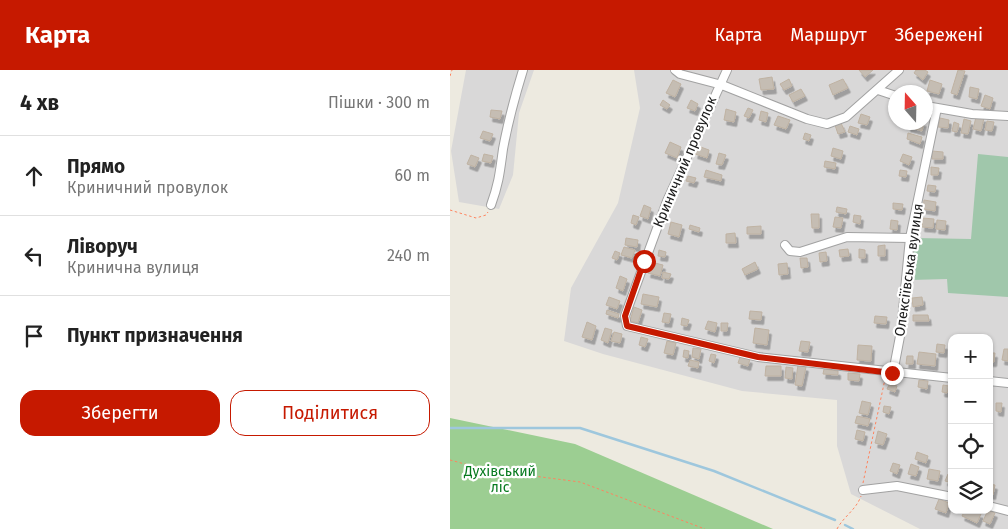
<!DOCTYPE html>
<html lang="uk">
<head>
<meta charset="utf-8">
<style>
	:root { --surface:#fff; --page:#f2f2f2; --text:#222; --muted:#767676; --line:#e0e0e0; --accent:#c61900 }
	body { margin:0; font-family:"Fira Sans",sans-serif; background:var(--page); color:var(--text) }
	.controls { position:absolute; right:15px; bottom:15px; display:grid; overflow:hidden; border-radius:10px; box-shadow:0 1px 4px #0004 }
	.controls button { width:45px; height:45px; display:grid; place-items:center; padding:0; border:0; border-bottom:1px solid var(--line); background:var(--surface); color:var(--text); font:25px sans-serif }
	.compass { position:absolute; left:438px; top:15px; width:45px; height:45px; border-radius:50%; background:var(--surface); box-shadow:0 1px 4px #0004; rotate:340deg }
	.stop { position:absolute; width:15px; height:15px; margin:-11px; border:4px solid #c61900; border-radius:50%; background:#fff }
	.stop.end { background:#c61900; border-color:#fff; box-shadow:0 1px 5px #0008 }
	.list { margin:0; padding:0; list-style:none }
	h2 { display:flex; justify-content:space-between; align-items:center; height:65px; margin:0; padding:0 20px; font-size:21px }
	h2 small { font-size:16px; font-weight:400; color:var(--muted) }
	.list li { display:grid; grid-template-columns:32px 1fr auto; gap:15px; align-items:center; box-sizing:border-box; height:80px; padding:0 20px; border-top:1px solid var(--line) }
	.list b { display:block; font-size:19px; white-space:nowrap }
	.list p { margin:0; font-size:16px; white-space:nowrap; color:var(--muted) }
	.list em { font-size:16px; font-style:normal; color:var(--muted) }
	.actions { display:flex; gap:10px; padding:15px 20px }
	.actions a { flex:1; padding:11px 0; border:1px solid var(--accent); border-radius:15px; text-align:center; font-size:18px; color:var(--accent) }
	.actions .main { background:var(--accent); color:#fff }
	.icon { flex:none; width:28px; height:28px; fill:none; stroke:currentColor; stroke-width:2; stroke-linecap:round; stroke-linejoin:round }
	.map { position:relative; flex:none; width:558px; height:459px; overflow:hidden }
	header { display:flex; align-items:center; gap:30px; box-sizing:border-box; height:70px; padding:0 25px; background:var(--accent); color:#fff }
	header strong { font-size:24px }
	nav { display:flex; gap:28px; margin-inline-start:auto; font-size:18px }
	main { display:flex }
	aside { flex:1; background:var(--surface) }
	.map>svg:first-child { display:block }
</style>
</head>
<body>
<header>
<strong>Карта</strong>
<nav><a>Карта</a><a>Маршрут</a><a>Збережені</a></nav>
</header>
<main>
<aside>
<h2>4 хв<small>Пішки · 300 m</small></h2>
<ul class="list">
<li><svg class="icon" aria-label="ahead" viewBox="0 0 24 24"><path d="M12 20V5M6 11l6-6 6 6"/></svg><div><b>Прямо</b><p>Криничний провулок</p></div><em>60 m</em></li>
<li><svg class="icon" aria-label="left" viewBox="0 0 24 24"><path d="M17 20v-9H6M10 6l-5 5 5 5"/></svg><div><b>Ліворуч</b><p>Кринична вулиця</p></div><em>240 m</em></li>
<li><svg class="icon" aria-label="arrive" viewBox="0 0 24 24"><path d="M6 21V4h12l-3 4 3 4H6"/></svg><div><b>Пункт призначення</b></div></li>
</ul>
<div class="actions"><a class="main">Зберегти</a><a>Поділитися</a></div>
</aside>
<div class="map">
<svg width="558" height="459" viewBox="0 0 558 459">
	<defs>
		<filter id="shadow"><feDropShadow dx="2.5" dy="4.5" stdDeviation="0" flood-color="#0004"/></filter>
	</defs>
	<rect width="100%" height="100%" fill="#edeae0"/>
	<path fill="#d9d8d8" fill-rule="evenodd" d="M16 0H84L69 43 63 105 49 139 9 132 1 81Z
		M184 0H558V459H470L401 424 387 376V330L292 321 153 284 114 271 121 218 168 133 190 38ZM446 22H476V52H446ZM502 268H539V440H502Z"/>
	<path fill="#9cce92" d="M0 348 125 374 323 459H0Z"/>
	<path fill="#a0c7ab" d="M528 84 558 87V227L498 223 497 209 461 210 465 168 521 169Z"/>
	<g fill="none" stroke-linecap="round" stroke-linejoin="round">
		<path stroke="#9ec7dd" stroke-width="2.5" d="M0 358H130L264 401 385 450
			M395 455 403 459"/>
	</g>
	<path fill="#c5bdb3" stroke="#bfb2a2" filter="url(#shadow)" d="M409 0H423L415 7Z
		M466 0H475L478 2 473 10 464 3Z
		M508 0 515 1 507 25 501 23Z
		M322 7 324 19 311 20 309 9Z
		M339 9 342 16 334 20 330 14Z
		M393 9 398 18 383 25 379 15Z
		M223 10 231 14 225 27 216 23Z
		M480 10 492 14 489 24 477 21Z
		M520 17 529 19 527 29 519 27Z
		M351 19 355 26 343 32 339 25Z
		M535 25 543 28 540 39 531 36Z
		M213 30 220 35 217 39 210 35Z
		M241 30 248 34 245 41 237 38Z
		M298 38 303 40 299 48 294 46Z
		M276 39 286 42 284 52 274 50Z
		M41 40 52 41 50 49 40 47Z
		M311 41 318 43 316 52 309 50Z
		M411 44 420 47 417 55 408 53Z
		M328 46 340 50 336 59 324 55Z
		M526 47 534 48 531 61 523 59Z
		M490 48 499 50 498 58 488 57Z
		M514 49 521 51 518 64 511 63Z
		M537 51 544 52 542 61 535 60Z
		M459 52H474L472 61 458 57Z
		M504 52 509 54 507 62 502 61Z
		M391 53 395 62 388 64 385 55Z
		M400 56 409 59 407 65 398 62Z
		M33 61 43 64 40 71 30 68Z
		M355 63 361 65 359 71 353 69Z
		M458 63 472 67 470 74 457 69Z
		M220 72 231 77 227 88 215 83Z
		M248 76 259 80 257 88 245 84Z
		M383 78 393 81 391 89 381 86Z
		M482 81 493 82V89H482Z
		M269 83 276 85 272 95 266 94Z
		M34 84 43 86 41 93 32 91Z
		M453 84 462 87 459 95 450 91Z
		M21 85 29 88 25 97 17 94Z
		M375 91 386 93 385 99 374 97Z
		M481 97 489 98 488 105H481Z
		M256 100 272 105 271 111 254 107Z
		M450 100 457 101 456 107 449 106Z
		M238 106 246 108 244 113 236 111Z
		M478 115 486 116 485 122 477 121Z
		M474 130 486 132 485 141 473 139Z
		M443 133 453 134 452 140 443 139Z
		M194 135 201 138 198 149 190 146Z
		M387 137 397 139 396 144 386 142Z
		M361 144H369V158H362Z
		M183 145 189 147 186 155 181 153Z
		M404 145 411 146 410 154 403 152Z
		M385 147 393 148 391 158 383 157Z
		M473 148 484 149 483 158 472 157Z
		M441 150 448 151 447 160 440 159Z
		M487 150 496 151 495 160 486 159Z
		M221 152 232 155 229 167 218 164Z
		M240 155 250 158 249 162 239 159Z
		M311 156V164H297V157Z
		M285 163 286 173H276V164Z
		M176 168 188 170 187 177 175 175Z
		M435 175V186H428V176Z
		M174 177 185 180 182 188 171 185Z
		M398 179 399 186 390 187 389 180Z
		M409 179 415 180V188H409Z
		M209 180 216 182 215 187 208 186Z
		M165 181 170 183 167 190 162 188Z
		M376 182 377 191 370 192 369 183Z
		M350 188H357L358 197 351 198Z
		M201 192 213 195 210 206 198 203Z
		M305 192 308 199 295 205 292 199Z
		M337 193 338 204 329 205 328 194Z
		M213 202 221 204 219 209 212 208Z
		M170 206 177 209 173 221 166 218Z
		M193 224 209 227 207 237 191 234Z
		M159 227 170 231 167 239 156 235Z
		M472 227 473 235 463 237 462 228Z
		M184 237 192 240 188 253 180 251Z
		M157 240 169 244 168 248 156 244Z
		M300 241 312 242 311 250 299 249Z
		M214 243 221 244 219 253 212 252Z
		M463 245H478L479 251H463Z
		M425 246 437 247 436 254 424 253Z
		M232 248 239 250 237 256 231 255Z
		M258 251 267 253 265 262 255 259Z
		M137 252 146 256 142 270 132 267Z
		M271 253H278L277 261H271Z
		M155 258 162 260 158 273 151 270Z
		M305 258 319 260 317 275 303 273Z
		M164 262 172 264 170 273 161 271Z
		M191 267 198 269 195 277 189 275Z
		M217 271 226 273 223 285 214 283Z
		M351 271 360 272 358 282 349 281Z
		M487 274 495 275 494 283 486 282Z
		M408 275 422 276 421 291 407 290Z
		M243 278 251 279 249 289 242 287Z
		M554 279H558V291L552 290Z
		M234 280 239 281 238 288 233 287Z
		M469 282 486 284 485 296 467 294Z
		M539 283H545L544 292H539Z
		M261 284 266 285 264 293 259 291Z
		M457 286H463V294H456Z
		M290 287 300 289 298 296 288 293Z
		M240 290 249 292 248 298 238 296Z
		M348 295 356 297 352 316 345 315Z
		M316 296H331V306H315Z
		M336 297 343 298 342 309 335 308Z
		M374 299 388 301V305L373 304Z
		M398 303 410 304 409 311 398 310Z
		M469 310 478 311 477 319 468 317Z
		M440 313 447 316 445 322 437 319Z
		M493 315 499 316 497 323 492 322Z
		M412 331 421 333 418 345 409 343Z
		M546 333H552L551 342 546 341Z
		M434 336 441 337 439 344 433 342Z
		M407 346 420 349 418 356 405 353Z
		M407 360 415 362 413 371 405 369Z
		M428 361 437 364 433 375 425 373Z
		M467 382 478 386 476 393 465 389Z
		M443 393 450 395 447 404 440 401Z
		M461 394 469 397 466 406 458 404Z
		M479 399 490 401 488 411 477 409Z
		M498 404 502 405V413L495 411Z
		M539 414 545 415 543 425 539 424Z
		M489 429 499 433 496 443 485 439Z
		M515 440 531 444 527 453 512 446Z
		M538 440 545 443 540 454 533 451Z"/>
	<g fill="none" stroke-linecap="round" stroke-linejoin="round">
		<g stroke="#a2a2a2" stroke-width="10">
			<path id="minor" d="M225 0 230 4 272 15 357 49 377 54 396 47 449 0
				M277 0 217 131 175 246 177 256 308 287 502 308
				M428 20 446 26
				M476 36 522 44 558 46
				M41 135C49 113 50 101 53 79 58 52 65 26 73 0
				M335 175 340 181 350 182 397 167 460 168
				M443 303 451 261 460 168 487 38
				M539 311 558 313
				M413 420 447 416 502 427
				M539 436 558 441"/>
		</g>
		<path stroke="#fe845f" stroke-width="1" stroke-dasharray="2.5 2.5" stroke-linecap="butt" d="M0 6 2 0
			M0 140 26 148 36 145 38 142
			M0 390 37 400 130 412 255 459
			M413 413 435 309
			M387 459C394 446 406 440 411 426"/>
		<use href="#minor" stroke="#fff" stroke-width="8"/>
	</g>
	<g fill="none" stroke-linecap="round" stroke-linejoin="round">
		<path stroke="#c61900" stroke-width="6" d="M194 191 175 246 177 256 308 287 442 303"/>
	</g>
	<g text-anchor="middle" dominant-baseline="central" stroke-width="4.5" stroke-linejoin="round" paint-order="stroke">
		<g font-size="14" fill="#1b1b1b" stroke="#fff">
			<text transform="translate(235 92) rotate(-67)">Криничний провулок</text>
			<text transform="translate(459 200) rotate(-82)">Олексіївська вулиця</text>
		</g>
		<g font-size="14" fill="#077a1f" stroke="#fff">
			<text x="50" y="401">Духівський<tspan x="50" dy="16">ліс</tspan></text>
		</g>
	</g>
</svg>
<div class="controls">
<button>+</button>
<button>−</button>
<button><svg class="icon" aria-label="locate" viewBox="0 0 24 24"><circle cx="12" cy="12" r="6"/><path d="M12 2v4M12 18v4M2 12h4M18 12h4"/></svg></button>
<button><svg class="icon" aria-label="layers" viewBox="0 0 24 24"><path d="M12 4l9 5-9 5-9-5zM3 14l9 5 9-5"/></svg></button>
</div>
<svg class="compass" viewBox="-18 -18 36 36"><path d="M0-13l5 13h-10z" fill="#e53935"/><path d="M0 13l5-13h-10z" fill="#767676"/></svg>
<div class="stop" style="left:194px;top:191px"></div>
<div class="stop end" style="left:442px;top:303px"></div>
</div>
</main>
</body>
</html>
